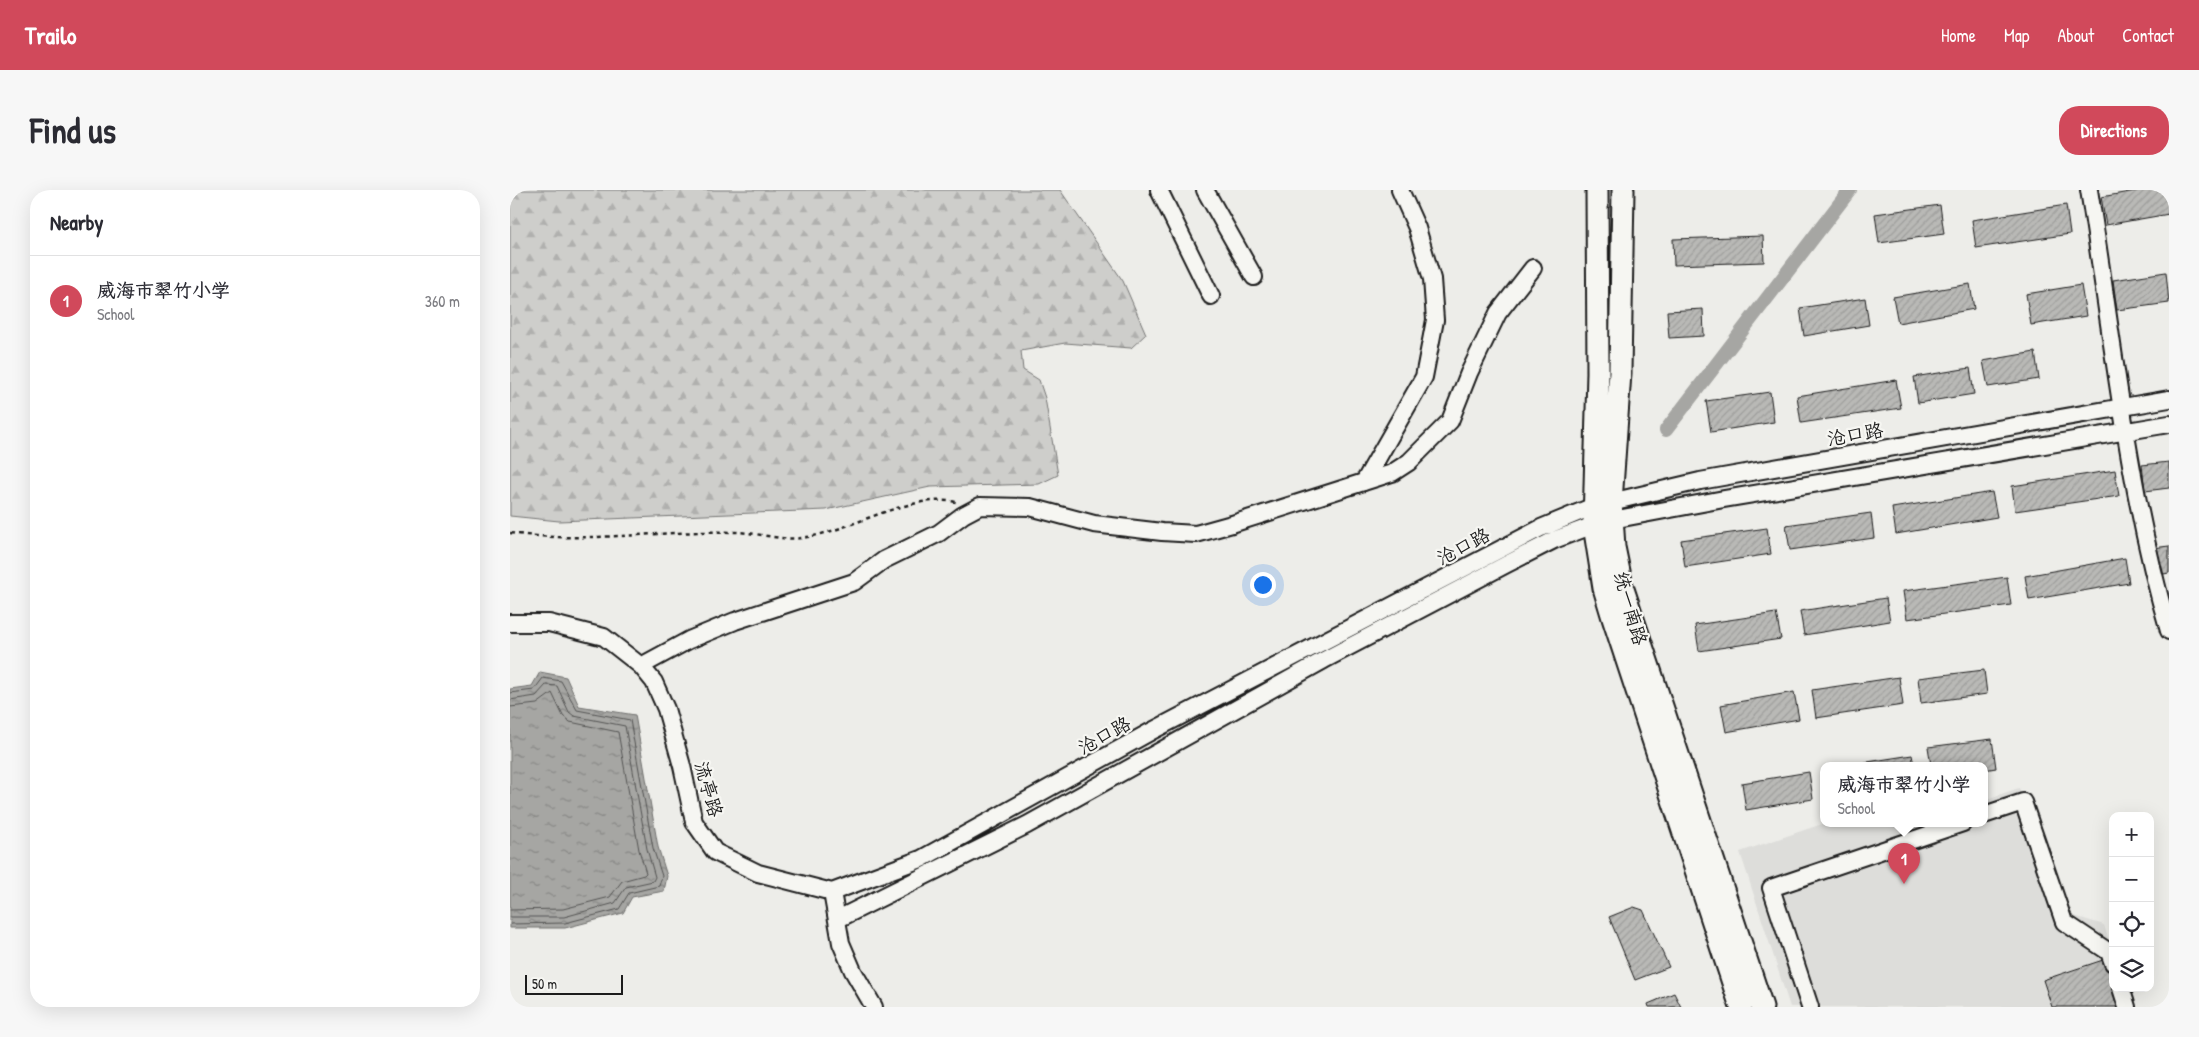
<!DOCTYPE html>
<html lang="en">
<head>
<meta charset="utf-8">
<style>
	:root { --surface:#fff; --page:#f7f7f7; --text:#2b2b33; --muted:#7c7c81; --line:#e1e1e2; --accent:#d1495b }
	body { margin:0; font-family:"Patrick Hand","LXGW WenKai TC",sans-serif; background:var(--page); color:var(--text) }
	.controls { position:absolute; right:15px; bottom:15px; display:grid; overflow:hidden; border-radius:10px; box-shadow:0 5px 20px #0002 }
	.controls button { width:45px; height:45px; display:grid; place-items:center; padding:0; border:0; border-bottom:1px solid var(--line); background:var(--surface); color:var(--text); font:25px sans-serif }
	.scale { position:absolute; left:15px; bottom:12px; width:98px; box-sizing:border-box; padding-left:5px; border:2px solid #1c1c1c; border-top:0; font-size:14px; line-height:18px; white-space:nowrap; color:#1c1c1c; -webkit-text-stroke:4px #f6f6f2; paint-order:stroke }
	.you { position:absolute; left:752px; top:394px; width:18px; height:18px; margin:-12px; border:4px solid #fff; border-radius:50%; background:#1a73e8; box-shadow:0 0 0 8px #1a73e833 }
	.badge { display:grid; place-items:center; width:32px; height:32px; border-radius:50%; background:var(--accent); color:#fff; font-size:16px; font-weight:700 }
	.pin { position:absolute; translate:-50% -41px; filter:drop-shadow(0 1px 2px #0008) }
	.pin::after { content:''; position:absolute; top:26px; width:18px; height:15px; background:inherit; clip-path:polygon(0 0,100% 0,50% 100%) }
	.popup { position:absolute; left:1310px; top:572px; width:168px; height:65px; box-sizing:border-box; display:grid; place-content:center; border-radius:10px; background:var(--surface); filter:drop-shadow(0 1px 4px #0005); font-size:16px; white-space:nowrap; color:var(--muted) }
	.popup b { font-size:19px; color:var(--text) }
	.popup::after { content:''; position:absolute; left:50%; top:100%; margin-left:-10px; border:10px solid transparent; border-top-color:var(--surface) }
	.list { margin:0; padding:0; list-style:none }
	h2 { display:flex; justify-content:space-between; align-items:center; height:65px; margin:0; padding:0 20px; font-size:21px }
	h2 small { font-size:16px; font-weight:400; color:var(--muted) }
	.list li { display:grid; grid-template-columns:32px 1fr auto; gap:15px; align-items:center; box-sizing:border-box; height:90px; padding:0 20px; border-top:1px solid var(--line) }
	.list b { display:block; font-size:19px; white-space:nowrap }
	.list p { margin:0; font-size:16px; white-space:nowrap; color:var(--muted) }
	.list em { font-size:16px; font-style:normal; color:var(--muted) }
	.icon { flex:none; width:28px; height:28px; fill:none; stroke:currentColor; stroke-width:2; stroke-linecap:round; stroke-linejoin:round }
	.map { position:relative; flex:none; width:1659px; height:817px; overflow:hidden; border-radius:20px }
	header { display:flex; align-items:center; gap:30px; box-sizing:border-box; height:70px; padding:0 25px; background:var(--accent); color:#fff }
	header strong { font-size:24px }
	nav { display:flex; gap:28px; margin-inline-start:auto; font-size:18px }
	.intro { display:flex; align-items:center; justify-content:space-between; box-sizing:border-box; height:120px; padding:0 30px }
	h1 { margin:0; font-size:35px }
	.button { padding:12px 22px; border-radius:20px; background:var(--accent); color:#fff; font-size:18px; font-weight:700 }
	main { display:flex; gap:30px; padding:0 30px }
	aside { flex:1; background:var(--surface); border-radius:20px; box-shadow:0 5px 20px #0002 }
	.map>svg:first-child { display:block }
</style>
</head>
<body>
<header>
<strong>Trailo</strong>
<nav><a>Home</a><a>Map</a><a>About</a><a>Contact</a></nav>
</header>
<div class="intro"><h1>Find us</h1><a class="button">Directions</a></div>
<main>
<aside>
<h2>Nearby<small></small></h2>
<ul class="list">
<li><span class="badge">1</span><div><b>威海市翠竹小学</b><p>School</p></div><em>360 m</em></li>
</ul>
</aside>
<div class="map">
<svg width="1659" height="817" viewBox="0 0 1659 817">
	<defs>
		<pattern id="forest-firs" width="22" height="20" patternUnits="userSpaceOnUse" patternTransform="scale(1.25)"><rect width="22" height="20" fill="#cececb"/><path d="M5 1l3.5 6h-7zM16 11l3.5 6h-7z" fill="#b0b0ae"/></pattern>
		<pattern id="water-ripples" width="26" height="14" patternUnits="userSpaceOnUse" patternTransform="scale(1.25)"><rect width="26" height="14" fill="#a6a6a3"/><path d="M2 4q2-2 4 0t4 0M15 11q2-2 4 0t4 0" fill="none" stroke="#868684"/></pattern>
		<pattern id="building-hatch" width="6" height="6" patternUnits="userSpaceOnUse" patternTransform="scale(1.25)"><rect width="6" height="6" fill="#b9b9b6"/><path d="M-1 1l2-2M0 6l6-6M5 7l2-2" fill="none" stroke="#9e9e9c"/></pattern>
	</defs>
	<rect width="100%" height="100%" fill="#edede9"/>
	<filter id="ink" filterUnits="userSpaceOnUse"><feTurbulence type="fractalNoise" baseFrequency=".02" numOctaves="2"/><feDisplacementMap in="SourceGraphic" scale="10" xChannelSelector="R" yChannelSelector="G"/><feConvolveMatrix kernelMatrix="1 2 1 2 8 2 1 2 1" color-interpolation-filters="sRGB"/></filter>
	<g filter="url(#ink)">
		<path fill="#ddddda" d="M1509 598 1561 725 1594 735 1603 763V798L1621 817H1280L1230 662 1315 633H1474V610Z"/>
		<path fill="url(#forest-firs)" stroke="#757574" d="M0 0H550L613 91 636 144 621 158 555 153 511 161 513 180 529 190 535 208 548 285 529 294 420 297 316 320 49 331 0 326Z"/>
		<path fill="url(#water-ripples)" stroke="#6f6f6d" d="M30 482 56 487 69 516 125 525 148 657 157 686 154 701 122 707 113 723 55 738H0V499L22 496Z"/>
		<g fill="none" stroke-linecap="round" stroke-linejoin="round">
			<path stroke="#535352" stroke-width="1" d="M0 503 24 500 33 488 51 491 67 520 120 530 143 658 152 686 149 696 119 703 109 719 55 733 0 734
				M0 510 26 506 36 495 47 496 59 522 64 526 115 536 137 659 145 687 143 691 116 697 105 713 54 727H0
				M0 517 27 514 42 503 53 526 60 532 108 542 129 660 136 683 134 685 112 691 100 707 53 719 0 720"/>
			<path stroke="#a6a6a3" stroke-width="14" d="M1156 240 1340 0"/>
		</g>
		<path fill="url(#building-hatch)" stroke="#1c1c1c" d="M1631 0H1659V24L1596 35 1591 7Z
			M1430 15 1434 44 1369 53 1365 24Z
			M1556 15 1560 44 1466 58 1462 30Z
			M1253 46 1254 72 1164 75 1163 49Z
			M1656 82 1659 113 1607 120 1603 90Z
			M1460 94 1464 119 1388 133 1383 107Z
			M1571 95 1576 126 1521 135 1516 104Z
			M1355 108 1359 135 1294 146 1290 118Z
			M1193 119 1194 146 1159 148 1157 121Z
			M1525 162 1529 189 1478 197 1473 171Z
			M1460 178 1464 204 1408 213 1404 187Z
			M1386 190 1391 218 1291 233 1287 206Z
			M1260 202 1264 232 1201 242 1196 211Z
			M1659 272V298L1635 301 1632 275Z
			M1605 280 1609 306 1505 321 1502 296Z
			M1482 302 1487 327 1386 344 1382 318Z
			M1361 323 1364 348 1280 360 1276 335Z
			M1257 338 1261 364 1175 377 1171 350Z
			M1659 356V383L1648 385 1643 358Z
			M1615 368 1619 393 1519 410 1515 386Z
			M1497 387 1501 415 1397 429 1393 401Z
			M1376 408 1380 431 1294 445 1290 421Z
			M1266 423 1271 449 1189 461 1185 435Z
			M1474 480 1477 504 1411 513 1408 488Z
			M1389 487 1393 515 1306 528 1302 500Z
			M1284 502 1289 529 1216 542 1211 515Z
			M1482 549 1486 578 1474 580V575H1421L1418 557Z
			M1402 565 1404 575H1338Z
			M1299 582 1303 609 1236 620 1232 593Z
			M1124 717 1133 720 1159 777 1125 790 1099 727Z
			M1596 769 1603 788V798H1606L1612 817H1542L1533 790Z
			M1164 803 1171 817H1139L1138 814Z"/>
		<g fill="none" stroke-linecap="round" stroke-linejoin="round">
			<g stroke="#1c1c1c" stroke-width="20">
				<path id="minor" d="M649 0 701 106
					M695 0 744 87
					M1579 0C1603 147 1617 298 1659 441
					M854 292 914 187 925 130 922 89 907 38 890 0
					M0 433H39L94 447 131 476 144 492 156 519 172 576 184 632 205 662 248 683 322 702 331 753 343 781 364 817
					M131 476 179 450 225 431 344 392 374 370 429 343 453 325 470 316 520 317 584 334 652 342 686 344 722 334 882 283 899 272 940 231 959 183 988 123 1023 78
					M1474 625 1513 612 1554 732 1599 762 1603 773
					M322 702 411 669 640 542 1031 338 1084 316 1190 291 1659 209
					M328 729 517 635 814 470 997 374 1044 350 1084 335 1102 330 1214 309 1659 234
					M1611 798 1617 817
					M1300 817 1261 698 1453 633"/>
			</g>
			<g stroke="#1c1c1c" stroke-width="25">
				<path id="major" d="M1087 0 1088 182 1084 335 1094 398 1103 428 1231 817
					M1113 0 1110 183 1101 312 1104 357 1112 396 1252 817"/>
			</g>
			<path stroke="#1c1c1c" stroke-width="2.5" stroke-dasharray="4 4" stroke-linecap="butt" d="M0 343C74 354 150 340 224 342 245 342 272 351 292 348 342 341 396 303 446 312"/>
			<use href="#minor" stroke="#f6f6f2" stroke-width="16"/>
			<use href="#major" stroke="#f6f6f2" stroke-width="21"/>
		</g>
	</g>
	<g text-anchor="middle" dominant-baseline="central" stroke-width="4.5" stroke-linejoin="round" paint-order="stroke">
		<g font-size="19" fill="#1c1c1c" stroke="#f6f6f2">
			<text transform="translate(1345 244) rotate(-10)">沧口路</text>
			<text transform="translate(953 356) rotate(-28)">沧口路</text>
			<text transform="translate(1121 418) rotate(74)">统一南路</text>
			<text transform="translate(594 545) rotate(-29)">沧口路</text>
			<text transform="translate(199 599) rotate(74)">流亭路</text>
		</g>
	</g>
</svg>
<div class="controls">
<button>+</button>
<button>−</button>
<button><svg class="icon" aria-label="locate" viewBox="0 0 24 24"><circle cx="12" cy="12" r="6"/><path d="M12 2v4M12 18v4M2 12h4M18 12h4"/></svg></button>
<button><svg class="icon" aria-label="layers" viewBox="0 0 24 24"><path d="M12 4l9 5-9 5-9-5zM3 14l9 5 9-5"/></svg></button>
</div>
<div class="scale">50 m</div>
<div class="you"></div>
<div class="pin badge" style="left:1394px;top:694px">1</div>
<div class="popup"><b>威海市翠竹小学</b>School</div>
</div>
</main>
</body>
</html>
